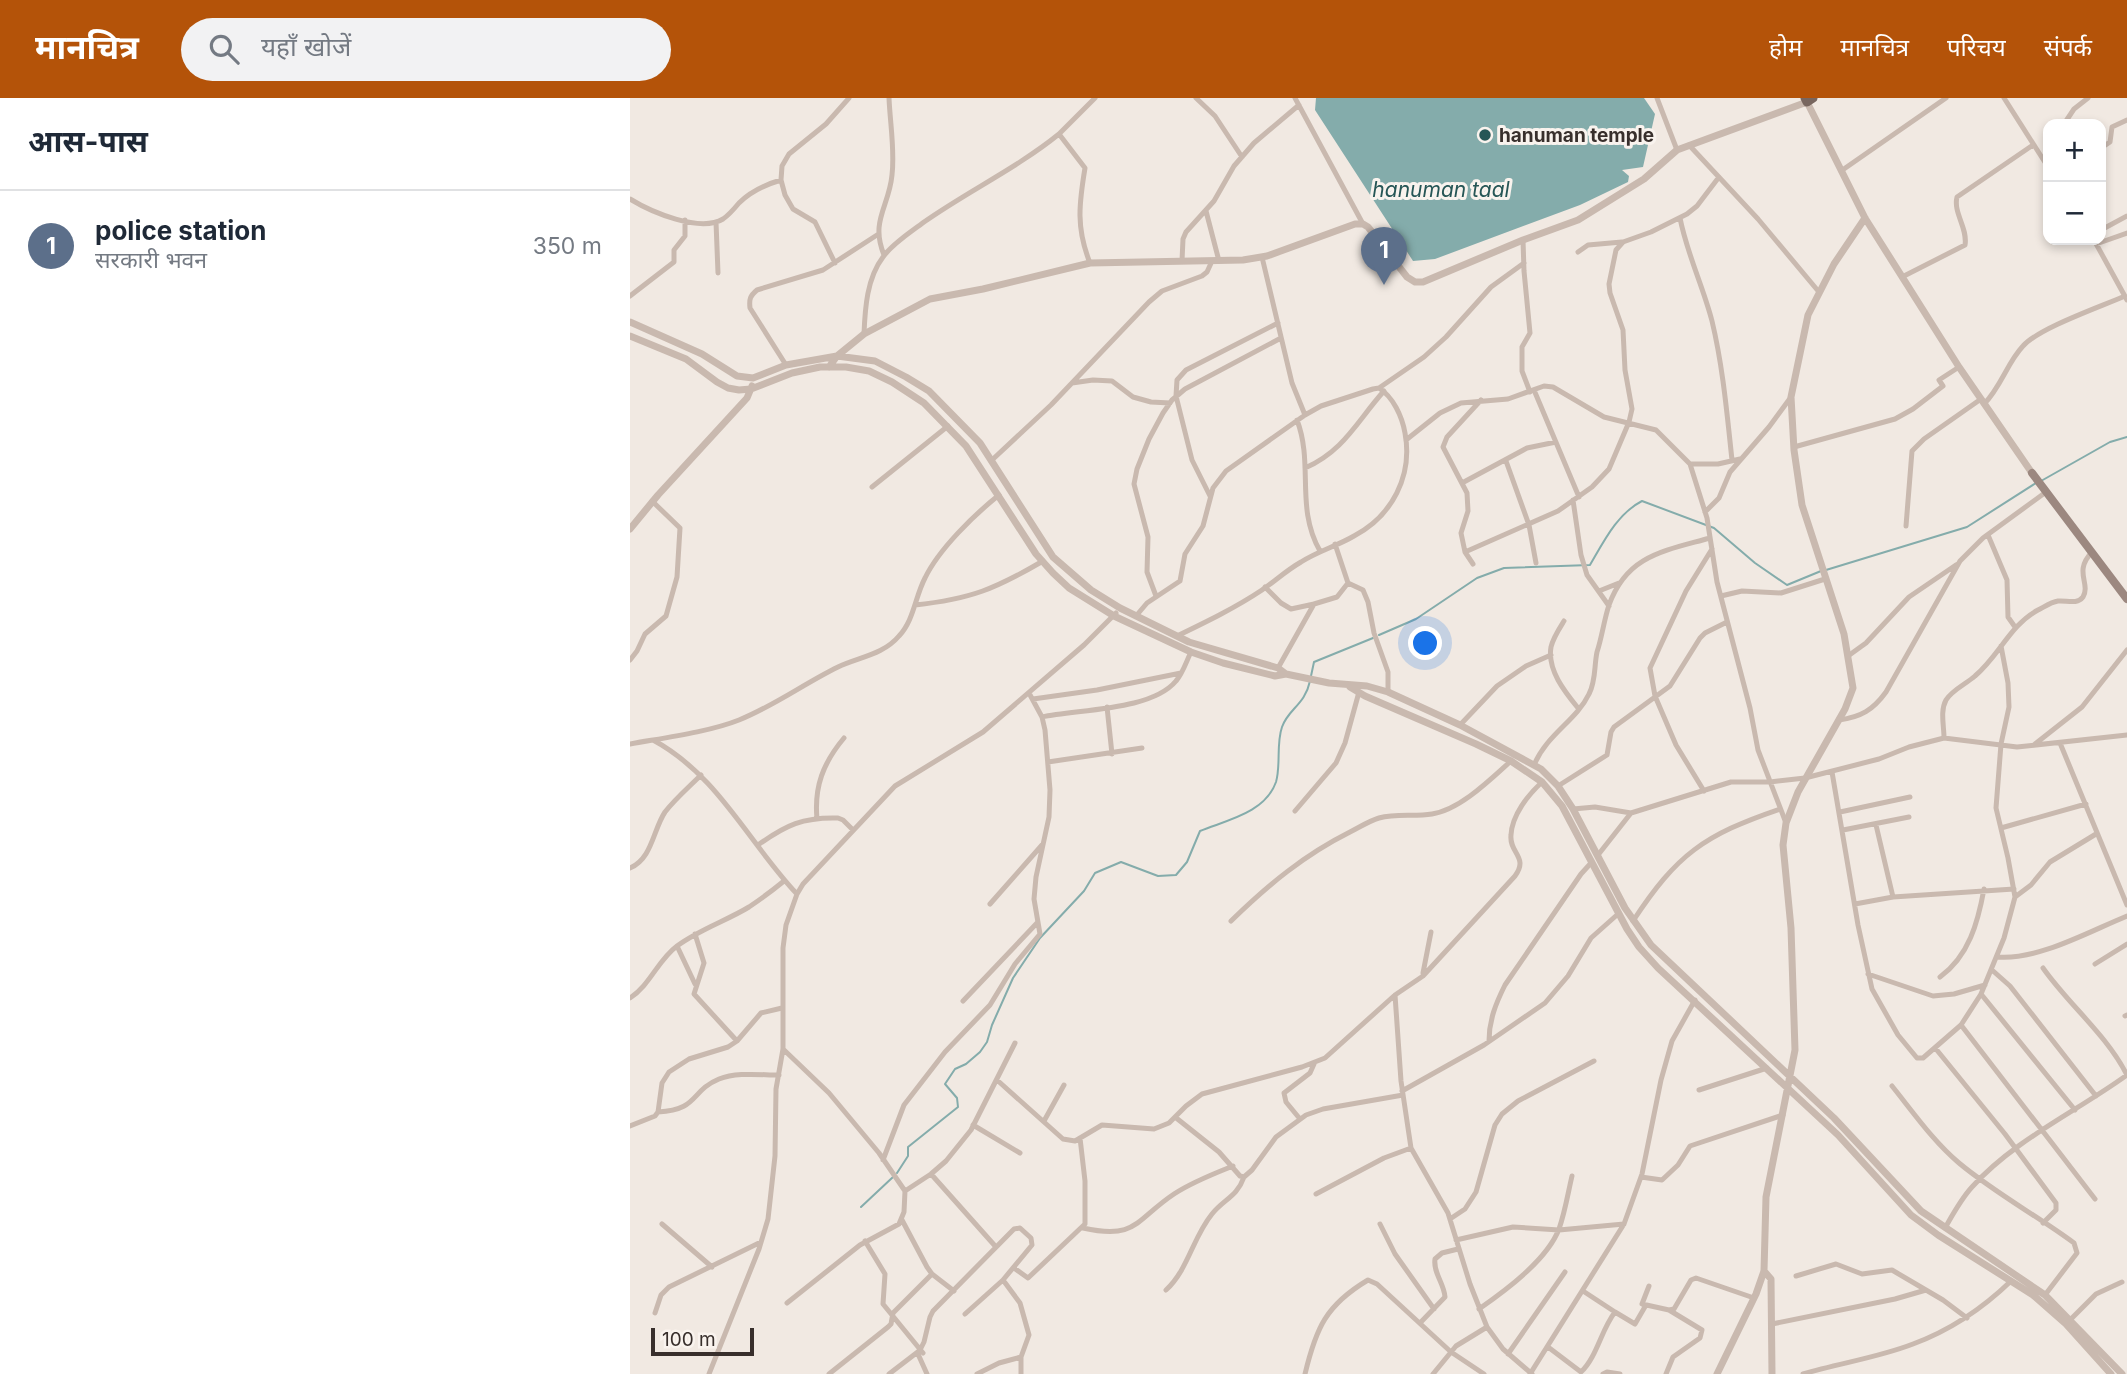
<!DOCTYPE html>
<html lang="hi">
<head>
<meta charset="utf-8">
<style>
	:root { --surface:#fff; --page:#f2f2f3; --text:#1f2937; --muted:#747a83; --line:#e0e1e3; --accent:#b45309 }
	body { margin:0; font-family:Inter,"Noto Sans Devanagari",sans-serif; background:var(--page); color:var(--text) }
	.controls { position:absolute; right:21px; top:21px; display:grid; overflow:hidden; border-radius:14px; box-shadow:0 4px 10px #0003 }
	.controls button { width:63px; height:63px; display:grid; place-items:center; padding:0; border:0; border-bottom:2px solid var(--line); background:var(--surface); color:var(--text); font:35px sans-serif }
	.scale { position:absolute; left:21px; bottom:18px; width:103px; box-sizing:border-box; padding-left:7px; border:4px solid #382f2c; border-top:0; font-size:19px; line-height:24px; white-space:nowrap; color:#382f2c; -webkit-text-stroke:5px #f9f3ee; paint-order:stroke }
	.you { position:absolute; left:796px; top:546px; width:24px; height:24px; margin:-18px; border:5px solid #fff; border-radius:50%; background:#1a73e8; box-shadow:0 0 0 10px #1a73e833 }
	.badge { display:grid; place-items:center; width:46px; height:46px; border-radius:50%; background:var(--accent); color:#fff; font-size:23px; font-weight:700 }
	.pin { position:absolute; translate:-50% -58px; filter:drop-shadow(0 2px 4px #0008) }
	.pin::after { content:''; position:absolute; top:37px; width:24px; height:21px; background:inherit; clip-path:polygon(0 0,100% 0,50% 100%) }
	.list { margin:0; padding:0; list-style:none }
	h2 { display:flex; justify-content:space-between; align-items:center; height:91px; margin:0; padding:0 28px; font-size:30px }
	h2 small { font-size:23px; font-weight:400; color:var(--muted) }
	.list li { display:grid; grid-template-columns:46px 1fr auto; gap:21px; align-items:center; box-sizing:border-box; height:112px; padding:0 28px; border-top:2px solid var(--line) }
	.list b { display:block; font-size:26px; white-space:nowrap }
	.list p { margin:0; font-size:23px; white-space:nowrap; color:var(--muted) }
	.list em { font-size:23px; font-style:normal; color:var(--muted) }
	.icon { flex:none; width:38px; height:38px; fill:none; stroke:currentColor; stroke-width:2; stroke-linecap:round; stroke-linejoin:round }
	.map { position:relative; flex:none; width:1497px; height:1276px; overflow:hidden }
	header { display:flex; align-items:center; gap:42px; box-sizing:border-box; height:98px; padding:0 35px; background:var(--accent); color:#fff }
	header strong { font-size:33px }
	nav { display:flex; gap:38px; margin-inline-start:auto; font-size:24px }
	.search { width:490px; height:63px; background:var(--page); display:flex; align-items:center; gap:18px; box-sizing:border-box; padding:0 24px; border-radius:38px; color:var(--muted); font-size:26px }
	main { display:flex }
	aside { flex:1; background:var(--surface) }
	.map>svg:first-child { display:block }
</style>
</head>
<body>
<header>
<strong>मानचित्र</strong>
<div class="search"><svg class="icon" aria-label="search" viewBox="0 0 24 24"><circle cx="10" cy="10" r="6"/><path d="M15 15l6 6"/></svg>यहाँ खोजें</div>
<nav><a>होम</a><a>मानचित्र</a><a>परिचय</a><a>संपर्क</a></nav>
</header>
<main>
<aside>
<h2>आस-पास<small></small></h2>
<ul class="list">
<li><span class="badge" style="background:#5c6f8a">1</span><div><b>police station</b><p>सरकारी भवन</p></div><em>350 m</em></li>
</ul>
</aside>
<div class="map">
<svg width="1497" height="1276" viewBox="0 0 1497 1276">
	<rect width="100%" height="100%" fill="#f1e9e2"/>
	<path fill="#84acab" d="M686 0H1014L1025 16 1013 69 992 72 999 78 998 84 950 107 805 161 783 163 685 12Z"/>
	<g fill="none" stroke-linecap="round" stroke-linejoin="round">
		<path stroke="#84acab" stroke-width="2" d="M1411 383 1480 344 1497 339
			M1196 472 1337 429 1406 385
			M749 537 786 521 847 480 874 470 960 467C974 443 987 416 1012 403L1084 430 1125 465 1157 487 1191 473
			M681 578 684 564 743 540
			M267 1075 278 1058V1049L328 1009 327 1000 315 986 325 971 336 966 350 954 357 944 362 927 383 880 410 840 454 793 465 775 491 764 528 778 546 777 557 764 570 733C597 722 635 715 646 684 651 667 646 646 652 629 658 611 675 607 680 583
			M231 1109 263 1079"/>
		<path stroke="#c9b9af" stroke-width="5" d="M566 0 585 18 612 59
			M665 0 733 126
			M1027 0 1047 52
			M1374 0 1418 69
			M1434 26 1444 11 1458 0
			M1059 47 1128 121 1189 194
			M1471 50 1480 44 1482 29 1497 22
			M1211 73 1316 0
			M0 101C21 114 70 135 93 121 99 117 104 111 109 105 121 93 134 87 151 82
			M576 113 589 163
			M1050 120C1057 156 1073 188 1082 223 1093 269 1097 316 1102 362
			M86 124 88 175
			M1471 132 1497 118
			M893 142 894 173 900 235 892 249V273L900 294
			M1464 142 1497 202
			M1466 146 1497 135
			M948 154 958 147 992 144
			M254 157C240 123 259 109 262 77 265 52 260 25 259 0
			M632 159 662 285 675 317
			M552 163 553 141 556 134 584 103 604 68 624 45 669 7
			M205 165 185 124 163 111 155 97 151 82 152 68 159 56 196 26 219 0
			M460 165C446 130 449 106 455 70L429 36 465 0
			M1272 179 1335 147C1338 130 1323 115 1327 99L1403 47
			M0 198 44 164V152L55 138V122
			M234 236C235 210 237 180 253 159 263 145 281 134 294 124 338 93 387 70 429 36
			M156 267 120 210C119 201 120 198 127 192L193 172 247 137
			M442 285 463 282 482 283 503 299 521 304 540 305
			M749 290 794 259 816 239 861 189 894 165
			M904 292 949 399
			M1354 306C1371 289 1377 265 1393 248 1409 230 1470 209 1495 198
			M667 322C684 367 665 409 690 453
			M776 342 810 315 831 305 878 301 914 288 923 289 974 319 1026 332 1060 366H1088L1110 361
			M1164 349 1265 321 1283 311 1313 288 1309 282 1329 269
			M362 362 421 307 519 204 532 193 572 178 577 174 582 163
			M876 363 899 427 906 465
			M1060 366 1077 420 1087 484 1120 610 1128 652 1156 725
			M675 370C714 353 727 323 754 293
			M832 385 897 350 926 344
			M242 389 318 328
			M580 398 562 362 546 298 547 282 556 272 648 225
			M943 402 951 457 957 477 979 508
			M1075 414 1089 400 1100 374 1139 329 1161 299
			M1276 428 1282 353 1294 341 1351 301
			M1358 437 1377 482 1378 519 1385 529
			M835 454 928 413 962 389 979 371 999 324 1002 311 995 272 993 232 980 195 979 186 986 152 993 144 1021 134 1057 116 1067 108 1089 79
			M843 466 835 454 831 435 838 413 837 395 813 349 817 339 851 302
			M718 485 733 492 738 504 744 535 758 574V594
			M635 489 651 505 661 511 684 506
			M969 493 989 485
			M526 498 517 474 518 439 504 386 507 371 519 341 533 315 542 302 555 291 651 240
			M1091 498 1112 493 1151 495 1195 481
			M285 507C341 501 365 491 413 463
			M506 518 517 505 550 483 555 456 573 428 583 390 596 373 675 317 691 308 743 291 749 290C763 299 772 318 775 335 783 378 762 418 724 438 707 448 688 453 671 464 657 472 645 483 632 492 605 510 576 524 547 538
			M934 523C929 531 923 540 921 549 917 572 935 594 948 610
			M1218 558 1236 545 1279 499 1326 467
			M0 562 7 553 15 536 36 518 47 479 50 430 22 403
			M648 570 684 506 707 499 718 485 705 446
			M403 601 467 592 551 575
			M477 609 482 656
			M412 619C448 611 521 613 546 583 553 575 556 564 561 554
			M1209 622C1231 619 1243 612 1256 594L1330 463 1353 440 1416 394
			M830 627 867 588 896 568 921 557
			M1314 640C1314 628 1310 613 1316 602 1322 592 1336 586 1345 578 1369 558 1380 527 1408 512 1414 509 1421 504 1428 503 1436 502 1447 507 1453 499 1461 485 1443 474 1462 454
			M23 642C88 677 118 744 167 796
			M1430 645 1497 807
			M0 646C33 640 79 634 109 622 144 608 175 585 208 569 229 559 253 557 269 538 284 522 285 499 295 480 309 451 344 417 369 397
			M1405 646 1452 609 1497 552
			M418 664 512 650
			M904 667C917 636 946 623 959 596 966 583 964 568 967 554 972 539 974 522 979 507 997 457 1034 453 1080 440
			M1202 674 1228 827 1242 891 1268 937 1287 960H1293L1331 927 1351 896 1374 840 1385 799 1378 760 1366 710 1371 646 1379 609 1378 585 1371 548
			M928 688 977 657 981 634 984 629 1040 588 1070 540 1075 535 1097 524
			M1074 693 1046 647 1025 598 1020 570 1056 493 1082 451
			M943 711 965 709 1001 715
			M665 713 706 665 715 645 729 594
			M1210 714 1280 699
			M187 721C184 689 193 665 214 640
			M1246 727 1263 799
			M1371 730 1456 706
			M1213 732 1279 719
			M128 747C156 727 173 719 208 720L213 722 223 732
			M968 757 1001 715 1101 684H1140L1175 680 1249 661 1279 649 1314 640 1387 649 1497 637
			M0 770C22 761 23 732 35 714 45 701 59 689 71 677
			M1385 799 1401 787 1420 764 1466 736
			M360 806 412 747
			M1225 806 1263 799 1384 791
			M601 823C638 787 674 757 720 734 730 729 739 723 749 720 767 715 784 719 802 716 830 712 861 681 881 663
			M1003 823C1047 756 1074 737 1150 711
			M65 836 74 865 64 896 107 943
			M47 848 65 886
			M1367 859C1407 863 1460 833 1497 818
			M1465 866 1497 846
			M1413 870C1439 907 1476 936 1497 977
			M1362 872 1380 888 1466 998
			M793 875 801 834
			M1238 876 1303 898 1324 896 1355 887
			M1310 879C1339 858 1348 824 1354 791
			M1351 896 1445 1012
			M765 897 771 983 781 1050 818 1115 840 1186 857 1229 873 1251 902 1276
			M0 900C20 887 28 862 47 848 70 831 96 823 119 809 131 801 143 792 154 783
			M333 903 407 825
			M1495 918 1497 917
			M1331 927 1465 1101
			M859 943C859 922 866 905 875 887L951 776 961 765
			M153 951 199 995 249 1055 275 1093
			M1306 951 1375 1036 1426 1105V1112L1413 1125
			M367 982 433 1041 445 1043 472 1027 524 1031 539 1025 556 1008 572 996 672 969 695 960 765 897 793 878 885 778C899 759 879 755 881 737 882 717 898 697 912 684
			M1262 988C1283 1014 1303 1043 1329 1065 1365 1095 1406 1117 1444 1145L1447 1155 1415 1197
			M1069 992 1137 970
			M772 993 854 947 915 905 938 878 961 840 988 816
			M28 1014C69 1012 60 993 89 981 107 974 130 977 149 977
			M545 1019 589 1054 610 1078 614 1079 622 1072 646 1039 676 1017 693 1011 773 997
			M670 1021 656 1004 654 995 680 975 684 966
			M414 1023 434 987
			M343 1027 390 1055
			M0 1028 25 1018 28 1014 32 985 39 974 59 961 98 949 107 943 131 915 152 910
			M253 1062 274 1007 315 954 360 907 385 866 410 836 404 801 406 779 419 719 420 692 415 632 412 619 399 595
			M301 1076 366 1149
			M1011 1079 1032 1082 1048 1067 1060 1048 1153 1017
			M686 1096 754 1060 781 1050
			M820 1121 835 1111 846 1094 865 1027 872 1016 888 1003 964 963
			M272 1122 297 1169 302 1176 324 1193
			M32 1126 82 1169
			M750 1126 765 1156 804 1211
			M453 1130C507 1142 505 1122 544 1096 562 1084 583 1076 603 1068
			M1315 1130C1323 1116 1331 1101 1342 1089 1384 1042 1446 1014 1497 977
			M826 1142 883 1129 929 1132 994 1126
			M235 1143 255 1176 253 1206 293 1255
			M384 1170 398 1180 455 1126V1083L450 1040
			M1166 1178 1206 1166 1232 1176 1262 1172 1313 1202 1337 1220
			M373 1182 390 1205 399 1237 391 1259V1276
			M1019 1188 1012 1206 1039 1212 1072 1232 1070 1240 1043 1259 1036 1276
			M536 1192C558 1172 563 1139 582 1116 594 1101 607 1099 614 1079
			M953 1193 985 1214
			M157 1205 230 1147 269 1126 274 1114 275 1093 301 1076 316 1063 341 1032 385 945
			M849 1211C876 1192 917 1162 929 1131 935 1114 938 1095 942 1078
			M1039 1212 1044 1211 1061 1182 1066 1180 1124 1200
			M25 1215 31 1197 39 1189 131 1144
			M1440 1222 1466 1196 1492 1184
			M790 1225 815 1199C814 1185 803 1175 805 1161L812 1155 828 1151
			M1142 1226 1265 1201 1296 1192
			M918 1249 951 1274C967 1259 971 1232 985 1214L1005 1226 1016 1207
			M878 1256 935 1174
			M79 1276 129 1151 138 1121 145 1058 146 991 153 951V850L156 827 167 796 173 786 265 688 353 634 454 547 486 515
			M199 1276 258 1229 261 1226 263 1215 302 1176
			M259 1276 289 1253
			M297 1276 288 1256 294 1244 300 1219 303 1213 384 1131 390 1130 401 1140 402 1147 373 1182 335 1216
			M347 1276 369 1265 391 1259
			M675 1276C686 1230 696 1207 738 1182L747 1186 821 1254 854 1276
			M803 1276 826 1248 857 1229
			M900 1276 994 1126 1012 1076 1031 982 1042 943 1065 902
			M973 1276 977 1274 990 1276
			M1173 1276C1209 1265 1247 1260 1283 1246 1321 1232 1352 1211 1381 1183"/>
		<path stroke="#c9b9af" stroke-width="7" d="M0 224 72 256 107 278 123 280 156 267 207 258 245 263 276 279 299 293 350 345 423 459 461 492 490 510 559 544 648 570 656 576
			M0 238 56 261 87 284 98 290 109 292 121 291 162 275 190 269H216L239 273 262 284 294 305 336 348 406 456 423 475 439 490 484 518 561 554 593 565 645 578 656 576 699 585 737 588 758 594 830 627 911 671 928 688 943 711 995 810 1021 847 1204 1020 1291 1113 1415 1197 1492 1276
			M199 269 207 258 234 236 300 201 353 191 460 165 613 162 637 158 725 126H733L738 129 777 179 785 184H793L893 142 948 122 1014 81 1047 52 1177 4 1235 120 1329 269 1402 375
			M0 431 28 397 117 300 122 288
			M720 589 735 598 846 646 881 663 912 684 932 708 997 831 1009 849 1028 870 1208 1037 1281 1117 1308 1137 1403 1197 1435 1225 1481 1276
			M1134 1173 1141 1181 1142 1276
			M1087 1276 1126 1196 1134 1173 1136 1099 1165 952 1161 830 1153 747 1156 725 1168 694 1215 611 1223 590 1214 536 1172 407 1164 352 1161 299 1178 217 1204 166 1235 120"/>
		<path stroke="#9c8880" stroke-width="8" d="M1402 375 1497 501"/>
		<path stroke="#78665f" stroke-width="9" d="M1175 0 1177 4 1183 0"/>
	</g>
	<circle fill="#265656" stroke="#f9f3ee" stroke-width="2.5" cx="855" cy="37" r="7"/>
	<g text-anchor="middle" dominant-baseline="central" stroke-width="6" stroke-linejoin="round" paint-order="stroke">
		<g font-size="19" font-weight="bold" fill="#382f2c" stroke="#f9f3ee" text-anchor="start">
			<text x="869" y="37">hanuman temple</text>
		</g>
		<g font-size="21" font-style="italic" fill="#265656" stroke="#f9f3ee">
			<text x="811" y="91">hanuman taal</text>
		</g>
	</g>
</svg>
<div class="controls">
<button>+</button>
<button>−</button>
</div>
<div class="scale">100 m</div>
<div class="you"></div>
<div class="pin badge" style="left:754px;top:187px;background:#5c6f8a">1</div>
</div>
</main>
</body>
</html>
